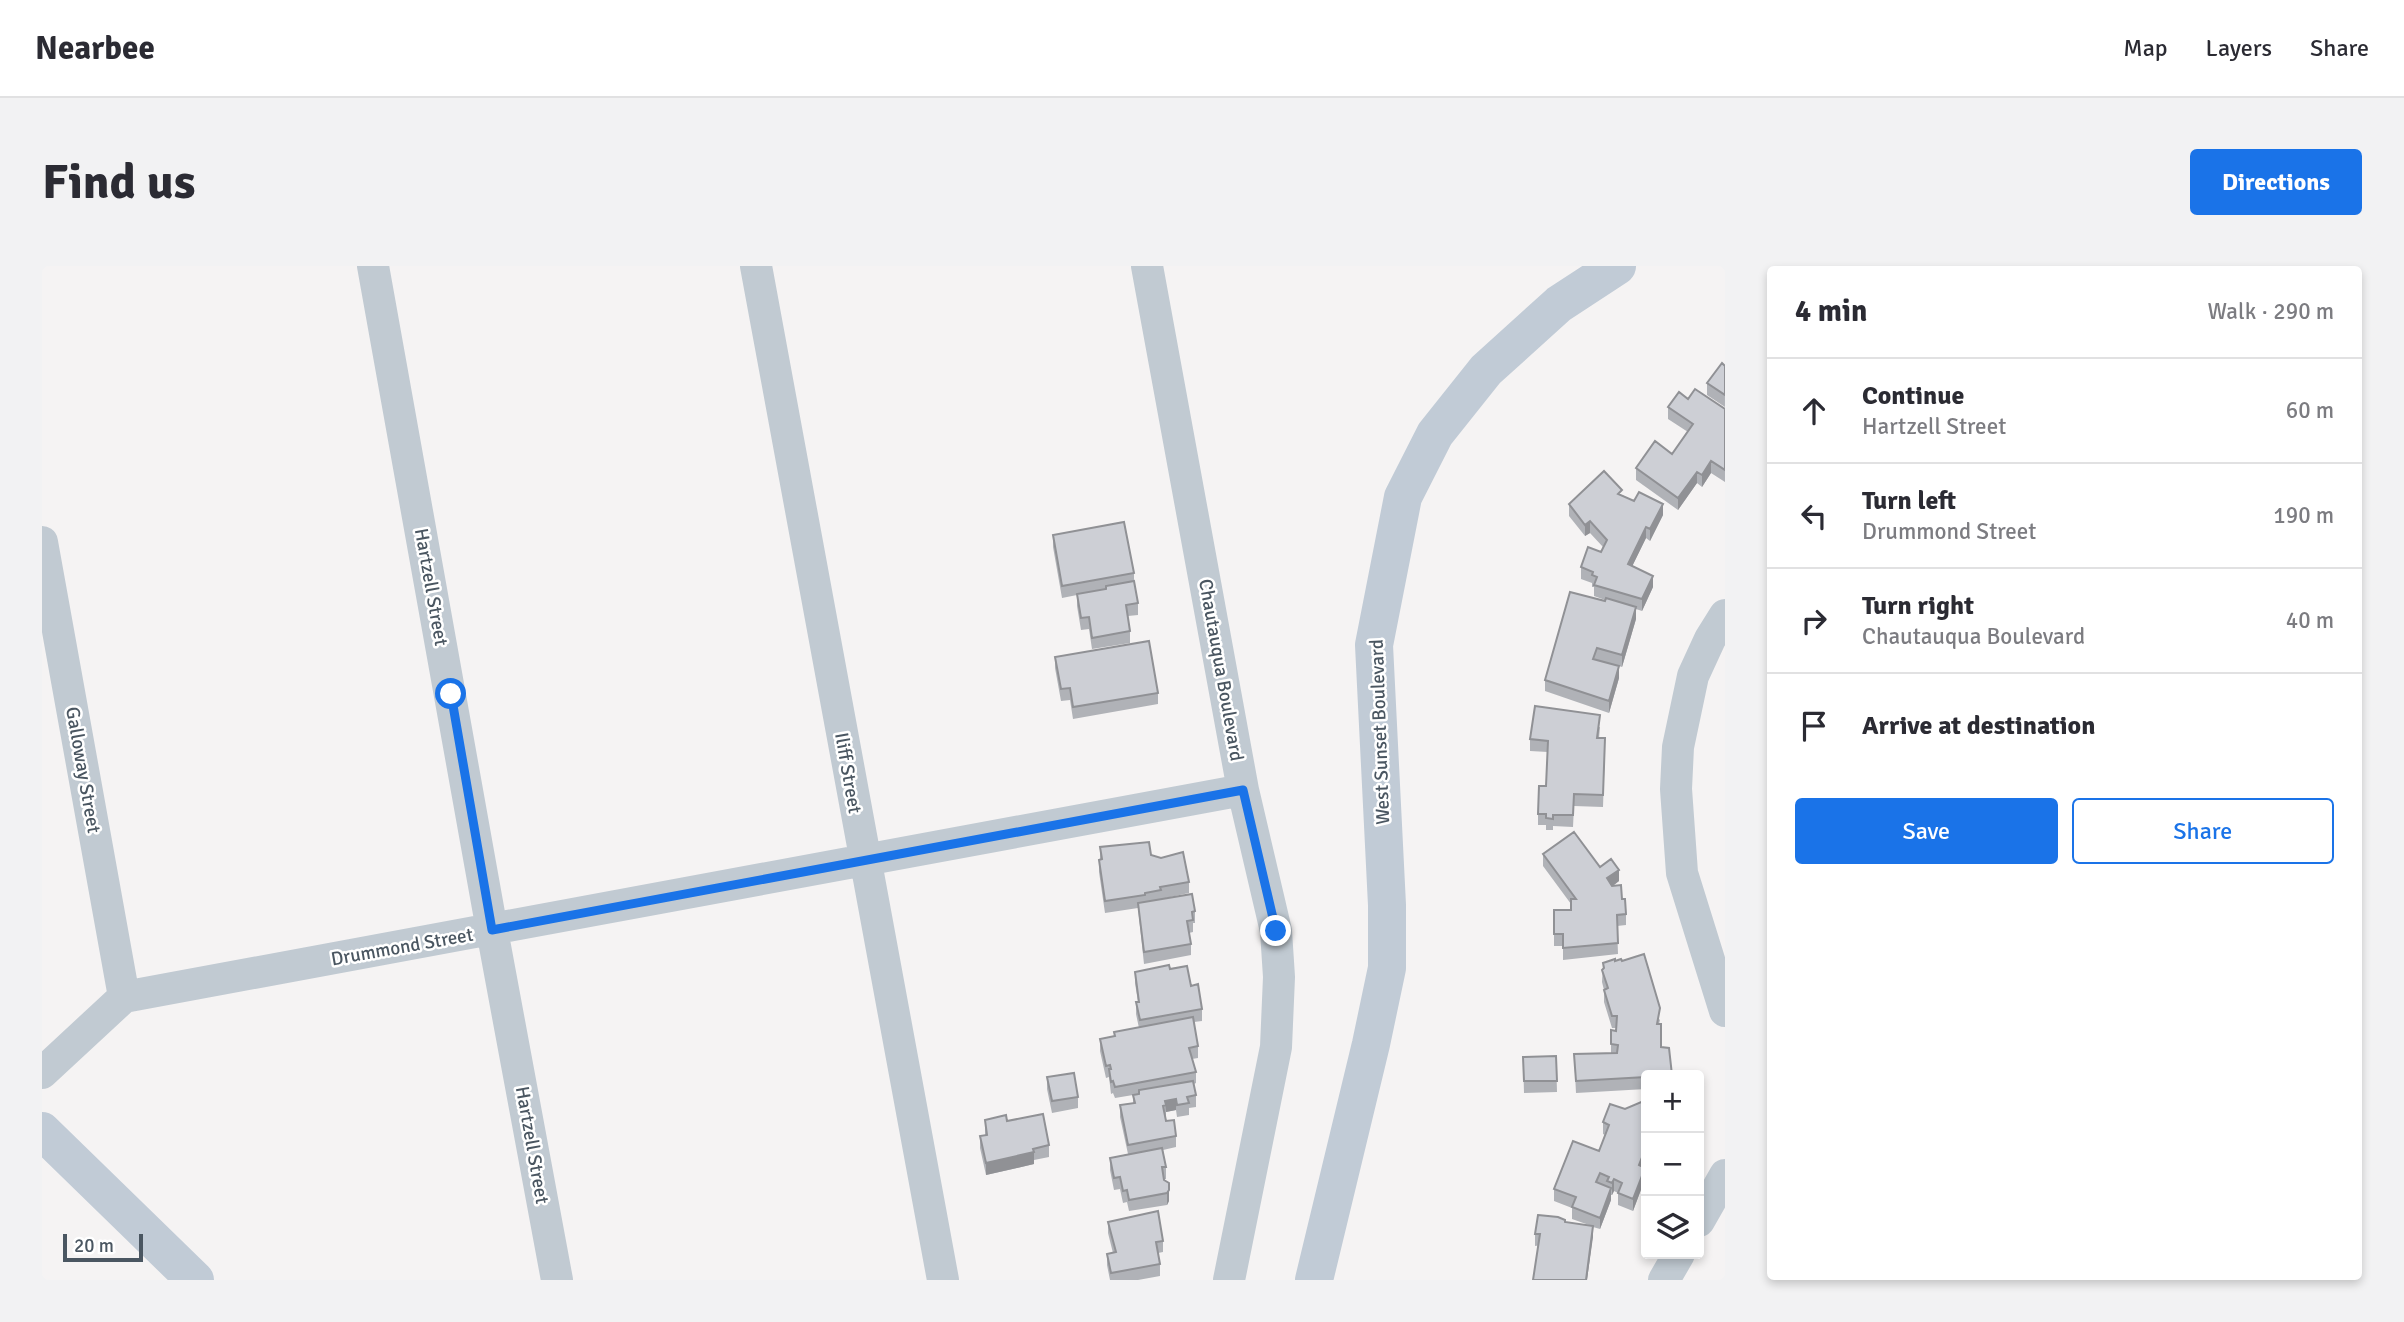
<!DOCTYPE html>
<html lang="en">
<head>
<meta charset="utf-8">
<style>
	:root { --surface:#fff; --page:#f2f2f3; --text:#2b2b33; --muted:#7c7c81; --line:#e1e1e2; --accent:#1a73e8 }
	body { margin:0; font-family:Signika,sans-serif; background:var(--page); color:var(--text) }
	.controls { position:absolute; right:21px; bottom:21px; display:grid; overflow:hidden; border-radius:7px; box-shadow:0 4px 10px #0003 }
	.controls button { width:63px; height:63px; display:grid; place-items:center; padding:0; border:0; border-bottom:2px solid var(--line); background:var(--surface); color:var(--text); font:35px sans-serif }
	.scale { position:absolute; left:21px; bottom:18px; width:80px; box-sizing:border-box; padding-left:7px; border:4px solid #4a5661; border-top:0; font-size:19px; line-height:24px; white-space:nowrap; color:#4a5661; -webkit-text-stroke:5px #fff; paint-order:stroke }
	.stop { position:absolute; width:21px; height:21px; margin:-16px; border:5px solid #1a73e8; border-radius:50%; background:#fff }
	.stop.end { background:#1a73e8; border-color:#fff; box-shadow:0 2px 7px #0008 }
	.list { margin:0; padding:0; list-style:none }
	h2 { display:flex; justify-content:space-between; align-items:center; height:91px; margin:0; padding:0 28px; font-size:30px }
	h2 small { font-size:23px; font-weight:400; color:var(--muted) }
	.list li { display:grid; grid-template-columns:46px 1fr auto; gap:21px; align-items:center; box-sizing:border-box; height:105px; padding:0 28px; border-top:2px solid var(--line) }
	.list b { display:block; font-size:26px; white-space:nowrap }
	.list p { margin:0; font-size:23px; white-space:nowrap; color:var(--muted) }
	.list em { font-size:23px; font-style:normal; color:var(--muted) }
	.actions { display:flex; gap:14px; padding:21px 28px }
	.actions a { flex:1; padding:16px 0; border:2px solid var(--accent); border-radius:7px; text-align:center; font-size:24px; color:var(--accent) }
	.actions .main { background:var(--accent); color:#fff }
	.icon { flex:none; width:38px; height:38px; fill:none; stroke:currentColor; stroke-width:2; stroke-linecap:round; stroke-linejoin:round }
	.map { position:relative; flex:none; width:1683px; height:1014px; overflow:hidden; border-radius:7px }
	header { display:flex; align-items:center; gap:42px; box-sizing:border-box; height:98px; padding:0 35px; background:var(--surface); border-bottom:2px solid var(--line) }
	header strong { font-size:33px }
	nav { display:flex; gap:38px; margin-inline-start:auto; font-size:24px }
	.intro { display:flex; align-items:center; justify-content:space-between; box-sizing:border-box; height:168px; padding:0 42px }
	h1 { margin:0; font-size:49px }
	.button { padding:18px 32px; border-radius:7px; background:var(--accent); color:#fff; font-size:24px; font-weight:700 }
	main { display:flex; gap:42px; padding:0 42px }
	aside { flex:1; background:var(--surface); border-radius:7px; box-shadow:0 4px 10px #0003 }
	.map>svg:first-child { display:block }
</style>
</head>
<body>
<header>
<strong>Nearbee</strong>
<nav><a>Map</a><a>Layers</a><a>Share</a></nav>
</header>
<div class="intro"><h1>Find us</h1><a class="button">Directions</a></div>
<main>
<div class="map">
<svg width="1683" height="1014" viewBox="0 0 1683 1014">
	<rect width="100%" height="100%" fill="#f5f3f3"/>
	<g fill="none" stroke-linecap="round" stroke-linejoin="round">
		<path stroke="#c1cad2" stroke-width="32" d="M331 0 450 664 515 1014
			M714 0 901 1014
			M1105 0 1201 524 1234 665 1237 711 1234 781 1187 1014
			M0 276 82 731
			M1683 349 1668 373 1651 410 1636 481 1634 523 1640 607 1683 745
			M0 807 82 731 1201 524
			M1657 955 1683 909
			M1622 1014 1637 988"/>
		<path stroke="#c1cbd6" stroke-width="38" d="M0 865 153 1014
			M1272 1014 1329 778 1345 702V639L1332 379 1361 231 1393 168 1444 104 1517 38 1575 0"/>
	</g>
	<path fill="#b0b2b7" d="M1683 100V141L1665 129V117Z
		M1646 133 1683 143V216L1669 207 1660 221 1655 217 1636 244 1594 214V202L1630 188 1646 166 1626 153V141Z
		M1580 229 1621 249 1608 275 1604 272 1590 300 1611 321 1600 345 1594 343V353L1580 401 1577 400V412L1567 447 1503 425V414L1563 334 1552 330V321H1550V317L1539 313V301L1559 286 1561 281 1548 267 1543 270 1527 250V238Z
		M1011 269 1092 307V315L1096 337V349L1086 350 1088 365V377L1050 383 1047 363 1039 364 1035 340V329L1020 332 1011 281Z
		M1013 391 1116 427V438L1031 453 1028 434 1019 435 1013 402Z
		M1558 461 1557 472 1563 483 1561 541 1532 540 1531 561 1511 560V564H1504V559H1496V548L1504 520 1506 486 1488 485V473Z
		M1058 581 1109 589 1147 616V627L1119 633 1153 645V657H1151V666L1147 667 1149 678V689L1102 698 1096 642 1063 647 1057 606V594H1058Z
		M1501 588 1558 601 1577 615 1571 620 1580 633 1584 648V659L1575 660 1576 688 1521 694V680H1512V644H1529V638L1501 600Z
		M1561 697 1618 754 1604 809V823L1534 827 1532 788 1569 787V764L1574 765V762H1570L1562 736V724L1560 716Z
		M1128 703 1149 720 1160 743V755L1152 756 1156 780V792L1150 793 1154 806V817L1152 818 1154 829V841L1147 842V849L1135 851 1134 844 1124 846V851H1123L1124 855 1134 870V881L1121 884 1124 901V913H1122L1127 935 1125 939 1087 945 1085 936 1081 937 1078 923 1072 924 1068 904V892L1086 888 1078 851V839L1091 837V829L1073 832 1071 827 1069 828 1067 811 1064 812 1058 785V773L1072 771V766L1097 762 1094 748V736H1096L1093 717V706Z
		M1514 790 1515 826 1482 827 1481 791Z
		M1005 811 1036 831V842L1010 847 1005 823Z
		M1568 838 1604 893 1601 901 1603 913 1591 945 1576 939V927L1572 925 1570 929H1569V934L1558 963 1551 961V971L1493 980V968L1523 956 1547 959 1530 953V942L1512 935V923L1557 885 1563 869 1561 868V856Z
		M943 854 965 855 1007 879V891L992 894V898L944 909 938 882V870L943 869Z
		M1066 956 1121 975V986L1116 987 1118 998V1010L1096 1014H1068L1065 999V988L1071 987 1066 967Z"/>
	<path fill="#909195" d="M1669 195V207L1660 221V209Z
		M1655 206V217L1636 244V232Z
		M1621 238V249L1608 275V263Z
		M1548 255V267L1543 270V259Z
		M1604 261V272L1586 309V298Z
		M1611 310V321L1600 345V333Z
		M1594 341V353L1580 401V389Z
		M1577 400V412L1567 447V435Z
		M1577 604V615L1565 624V612Z
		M1134 833V844L1124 846 1123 835Z
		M1604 881V893L1597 911V899Z
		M992 886V898L944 909V897Z
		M1603 902V913L1591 945V933Z
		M1572 913V925L1570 929V917Z
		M1569 922V934L1558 963V952Z
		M1127 924V935L1125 939V927Z
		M1551 960V971L1545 1014H1544Z"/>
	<path fill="#cdcfd5" stroke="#909195" stroke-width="2" d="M1680 97 1683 100V129L1665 117Z
		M1653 123 1683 143V204L1669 195 1660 209 1655 206 1636 232 1594 202 1613 175 1630 188 1651 158 1626 141 1637 126 1646 133Z
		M1562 205 1580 224 1576 228 1592 235 1597 226 1621 238 1608 263 1604 261 1586 298 1611 310 1600 333 1552 319 1555 311 1550 309 1551 306 1539 301 1546 281 1559 286 1565 274 1548 255 1543 259 1527 238Z
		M1082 256 1092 307 1020 320 1011 269Z
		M1092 315 1096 337 1084 339 1088 365 1050 372 1047 351 1039 352 1035 328 1064 323V320Z
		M1528 326 1563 335 1564 332 1594 341 1580 389 1555 382 1551 393 1577 400 1567 435 1503 414Z
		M1107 375 1116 427 1031 441 1028 422 1019 423 1013 391Z
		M1493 440 1558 449 1555 472H1563L1561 529 1532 528 1531 549H1511V553L1504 552V548H1496L1497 520H1504L1506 475 1488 473Z
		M1532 566 1558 601 1569 593 1577 604 1565 612 1570 620 1579 619 1580 633H1583L1584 648 1575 649 1576 677 1521 682V668H1512V644H1529V633H1534L1501 588Z
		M1107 576 1109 589 1119 592 1141 586 1147 616 1118 621 1119 624 1103 627V629L1063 635 1057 594 1060 593 1058 581Z
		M1150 628 1153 645 1150 646 1151 654 1145 655 1149 678 1102 686 1096 637Z
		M1602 688 1618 742 1615 758H1619V781L1627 782 1630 809H1604V811L1534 815 1532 788 1575 787 1576 779 1569 778V764L1574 765 1575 750H1570L1562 724 1566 722 1560 704 1562 702 1561 697 1573 693V695L1579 693 1580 695Z
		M1127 699 1128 703 1145 700 1149 720 1156 718 1160 743 1098 754 1094 736H1097L1093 706Z
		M1151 751 1156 780 1147 782 1154 806 1073 821 1071 815 1069 816 1067 803H1069L1068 799 1064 800 1058 773 1073 770 1072 766Z
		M1514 790 1515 815H1482L1481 791Z
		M1032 807 1036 831 1010 835 1005 811Z
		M1151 815 1154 829 1145 831 1147 837 1135 839 1134 833 1123 835 1124 839 1121 840 1124 855 1132 854 1134 870 1086 879 1078 839 1093 837 1091 829 1097 828V824Z
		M1604 834V881L1597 899 1603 902 1591 933 1576 927 1580 917 1572 913 1570 917 1565 915 1567 911 1558 907 1554 916 1569 922 1558 952 1530 941 1534 931 1512 923 1531 875 1557 885 1567 859 1561 856 1568 838 1583 843Z
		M1001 848 1007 879 991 883 992 886 944 897 938 870 945 869 943 854 964 849 965 855Z
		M1120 882 1124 901H1120L1122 914 1127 917V924L1125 927 1087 934 1085 924 1081 925 1078 911 1072 912 1068 892Z
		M1116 945 1121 975 1114 976 1118 998 1069 1007 1065 988 1074 986 1066 956Z
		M1496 949 1516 951 1523 954V956L1551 960 1544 1014H1491L1498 968H1493Z"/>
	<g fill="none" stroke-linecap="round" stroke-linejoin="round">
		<path stroke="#1a73e8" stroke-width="9" d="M409 428 450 664 1201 524 1234 665"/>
	</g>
	<g text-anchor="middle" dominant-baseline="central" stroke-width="5" stroke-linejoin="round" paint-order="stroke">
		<g font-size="19" fill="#4a5661" stroke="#fff">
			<text transform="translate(389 321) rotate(80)">Hartzell Street</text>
			<text transform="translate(1179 404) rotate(80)">Chautauqua Boulevard</text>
			<text transform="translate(1338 466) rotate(-92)">West Sunset Boulevard</text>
			<text transform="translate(41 504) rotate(80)">Galloway Street</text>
			<text transform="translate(806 507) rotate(80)">Iliff Street</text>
			<text transform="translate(360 681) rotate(-10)">Drummond Street</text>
			<text transform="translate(490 879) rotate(80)">Hartzell Street</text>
		</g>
	</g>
</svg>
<div class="controls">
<button>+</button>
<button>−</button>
<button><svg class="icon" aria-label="layers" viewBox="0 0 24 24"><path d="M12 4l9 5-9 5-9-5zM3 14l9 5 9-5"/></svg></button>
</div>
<div class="scale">20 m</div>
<div class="stop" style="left:409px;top:428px"></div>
<div class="stop end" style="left:1234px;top:665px"></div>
</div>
<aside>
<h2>4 min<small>Walk · 290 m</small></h2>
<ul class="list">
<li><svg class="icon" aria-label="ahead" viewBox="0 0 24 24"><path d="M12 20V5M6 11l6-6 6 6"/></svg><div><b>Continue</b><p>Hartzell Street</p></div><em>60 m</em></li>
<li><svg class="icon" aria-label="left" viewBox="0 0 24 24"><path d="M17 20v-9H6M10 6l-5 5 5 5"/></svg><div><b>Turn left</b><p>Drummond Street</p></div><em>190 m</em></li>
<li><svg class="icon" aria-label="right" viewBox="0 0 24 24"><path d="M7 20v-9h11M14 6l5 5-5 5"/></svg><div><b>Turn right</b><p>Chautauqua Boulevard</p></div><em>40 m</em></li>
<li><svg class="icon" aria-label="arrive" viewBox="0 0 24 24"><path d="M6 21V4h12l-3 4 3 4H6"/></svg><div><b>Arrive at destination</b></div></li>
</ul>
<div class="actions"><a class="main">Save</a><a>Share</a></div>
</aside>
</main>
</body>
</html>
